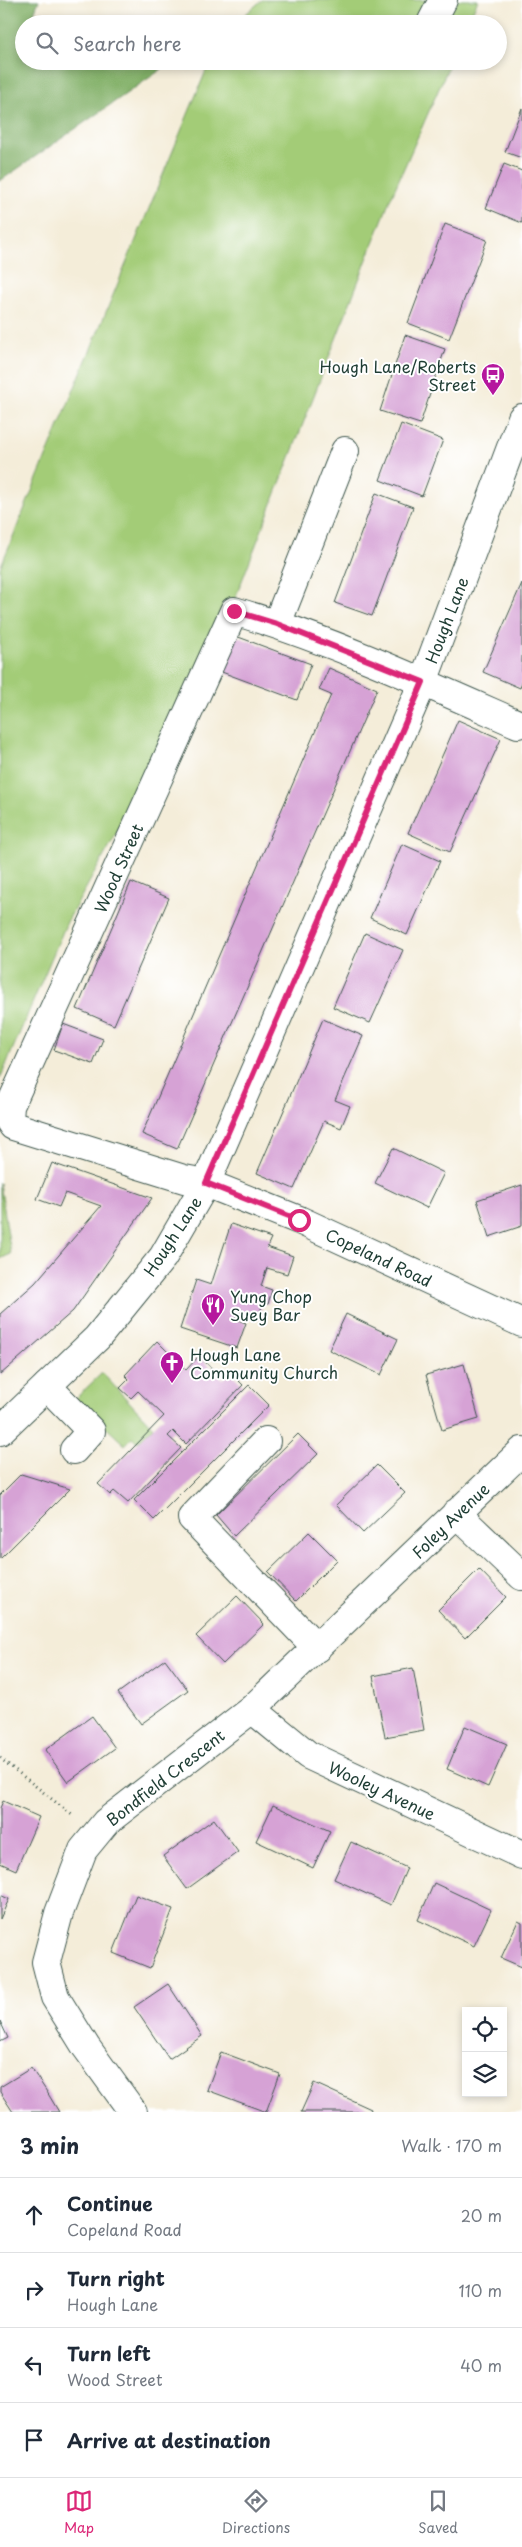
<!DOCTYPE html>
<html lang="en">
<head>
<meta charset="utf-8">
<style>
	:root { --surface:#fff; --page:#f2f2f3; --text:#1f2937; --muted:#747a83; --line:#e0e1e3; --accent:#db2777 }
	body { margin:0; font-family:"Playpen Sans",sans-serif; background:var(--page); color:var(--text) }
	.controls { position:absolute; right:15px; bottom:15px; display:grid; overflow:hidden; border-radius:0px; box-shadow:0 2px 8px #0003 }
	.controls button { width:45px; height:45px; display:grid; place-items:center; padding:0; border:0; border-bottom:1px solid var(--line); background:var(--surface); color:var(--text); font:25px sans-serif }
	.stop { position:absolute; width:15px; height:15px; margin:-11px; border:4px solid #db2777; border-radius:50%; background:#fff }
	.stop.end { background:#db2777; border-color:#fff; box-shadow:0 1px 5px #0008 }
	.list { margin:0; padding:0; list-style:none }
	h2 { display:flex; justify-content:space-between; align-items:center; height:65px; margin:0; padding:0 20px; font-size:21px }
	h2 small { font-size:16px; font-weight:400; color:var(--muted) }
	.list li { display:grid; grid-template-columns:32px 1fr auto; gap:15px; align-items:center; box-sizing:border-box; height:75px; padding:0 20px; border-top:1px solid var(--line) }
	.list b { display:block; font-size:19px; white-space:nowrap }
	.list p { margin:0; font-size:16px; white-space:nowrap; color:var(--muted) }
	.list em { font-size:16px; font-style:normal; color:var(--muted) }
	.icon { flex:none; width:28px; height:28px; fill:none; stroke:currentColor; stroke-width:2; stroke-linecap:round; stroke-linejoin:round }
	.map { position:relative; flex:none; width:522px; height:2112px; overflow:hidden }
	.search { position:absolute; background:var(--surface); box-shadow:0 2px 8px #0003; left:15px; right:15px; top:15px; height:55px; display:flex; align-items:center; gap:12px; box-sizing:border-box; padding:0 18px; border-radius:28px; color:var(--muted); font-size:19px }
	.sheet { height:365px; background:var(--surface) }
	nav { display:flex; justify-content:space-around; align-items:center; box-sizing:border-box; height:70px; border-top:1px solid var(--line); background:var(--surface); font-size:14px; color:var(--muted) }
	nav a { display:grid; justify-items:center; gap:2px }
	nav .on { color:var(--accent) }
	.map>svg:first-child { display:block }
</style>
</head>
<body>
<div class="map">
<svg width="522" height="2112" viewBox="0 0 522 2112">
	<rect width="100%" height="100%" fill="#fff"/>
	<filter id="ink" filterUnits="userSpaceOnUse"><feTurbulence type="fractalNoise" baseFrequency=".02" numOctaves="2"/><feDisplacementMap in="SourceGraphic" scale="10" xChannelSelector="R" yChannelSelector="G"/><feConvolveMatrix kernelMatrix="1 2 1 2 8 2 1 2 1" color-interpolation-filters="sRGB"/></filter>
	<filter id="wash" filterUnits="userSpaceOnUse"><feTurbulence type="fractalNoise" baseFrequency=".0096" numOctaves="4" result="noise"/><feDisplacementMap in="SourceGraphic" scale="20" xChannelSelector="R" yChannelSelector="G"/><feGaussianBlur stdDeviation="1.12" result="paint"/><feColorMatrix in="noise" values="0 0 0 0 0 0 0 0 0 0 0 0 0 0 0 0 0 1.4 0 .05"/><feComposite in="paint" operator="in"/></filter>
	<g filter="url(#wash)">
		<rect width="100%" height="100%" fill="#f4edd9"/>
		<path fill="#a3cc77" stroke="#618456" d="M262 0H478L467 24H234Z
			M210 61H451L390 200 205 676 67 922 0 1079V568Z
			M0 1183 11 1254 0 1259Z
			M102 1373 153 1427 138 1442 132 1438 125 1445 75 1399Z"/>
		<path fill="#82b068" stroke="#50764e" d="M0 0H39L33 16 53 24H24V61H143L162 69 0 181Z"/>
		<g id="blocks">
			<path fill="#d6a2d5" d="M522 108V158L505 152Z
				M504 164 522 171V223L486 208Z
				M445 224 487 240 449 339 408 323Z
				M405 335 445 349 420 424 380 411Z
				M401 424 443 440 422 496 380 480Z
				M376 493 413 507 372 616 335 603Z
				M522 583V683L520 688 483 672Z
				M233 635 311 664 297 700 219 671Z
				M329 668 377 689 177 1149 142 1134 331 695 319 690Z
				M458 720 501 739 450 852 408 833Z
				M402 844 440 861 407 935 370 918Z
				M131 882 169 898 114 1025 77 1009Z
				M365 933 403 950 370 1023 333 1007Z
				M323 1019 363 1036 335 1100 350 1106 341 1128 324 1121 294 1189 257 1173Z
				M63 1024 103 1039 93 1064 54 1050Z
				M393 1148 444 1173 427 1208 375 1183Z
				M52 1163 152 1198 73 1311 0 1375V1314L35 1283 101 1206 65 1193 59 1207 37 1199Z
				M522 1185V1226L489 1237 477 1200Z
				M231 1224 271 1238 267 1247 293 1256 287 1274 267 1268 261 1286 272 1290 268 1304 263 1303 258 1318 238 1311 235 1319 246 1323 237 1348 180 1329 196 1280 211 1285Z
				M346 1314 398 1339 381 1375 329 1350Z
				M157 1341 186 1370 199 1356 223 1379 230 1372 243 1385 186 1444 173 1431 168 1436 181 1448 128 1503 114 1491 110 1495 98 1484 164 1416 138 1391 131 1398 120 1388 129 1379 125 1375Z
				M464 1364 479 1419 442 1430 426 1375Z
				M249 1385 269 1405 154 1520 134 1500Z
				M298 1434 318 1454 234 1536 216 1515Z
				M377 1465 405 1493 363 1533 336 1505Z
				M21 1474 70 1489 0 1559V1495Z
				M309 1532 337 1560 296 1601 268 1572Z
				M479 1569 506 1597 465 1638 438 1610Z
				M237 1596 264 1624 223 1664 196 1636Z
				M165 1659 188 1690 141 1724 118 1693Z
				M413 1668 424 1730 385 1737 373 1676Z
				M92 1716 115 1748 68 1782 45 1750Z
				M465 1726 507 1744 488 1787 447 1769Z
				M3 1801 39 1817 16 1870 0 1863V1808Z
				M273 1805 330 1831 313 1868 256 1841Z
				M214 1819 238 1852 187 1889 163 1856Z
				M351 1842 407 1868 391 1905 334 1879Z
				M434 1883 491 1910 474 1946 418 1920Z
				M0 1895 9 1899 0 1919Z
				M136 1895 173 1909 150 1968 113 1953Z
				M518 1921 522 1923V1967L501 1958Z
				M168 1984 202 2036 169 2059 134 2007Z
				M0 2021 8 2038 0 2042Z
				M221 2052 280 2074 266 2112 207 2090Z
				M31 2068 47 2092 59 2112H13L0 2092V2087Z
				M314 2083 371 2109 370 2112H301Z"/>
		</g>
	</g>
	<g filter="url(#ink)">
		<use href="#blocks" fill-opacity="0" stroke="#3f574d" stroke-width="1"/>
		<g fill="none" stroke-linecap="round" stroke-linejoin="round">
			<g stroke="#3f574d" stroke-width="30">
				<path id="minor" d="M432 21 443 0
					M277 624 345 451
					M518 724C425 683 331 640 234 611L10 1106 9 1120 13 1126 184 1179 206 1183 299 1220 522 1323
					M47 1386 91 1431 74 1450
					M266 1441 192 1518 317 1648
					M456 1513 522 1576
					M252 1709 308 1755 522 1855
					M133 2112 86 2047 55 1997 46 1962 59 1913 83 1850 106 1822 252 1709 522 1451"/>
			</g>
			<g stroke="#3f574d" stroke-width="30">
				<path id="major" d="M0 1431 97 1338 163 1257 206 1183 423 682 522 418"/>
			</g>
			<path stroke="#3f574d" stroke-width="3" stroke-dasharray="1 4" stroke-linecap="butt" d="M0 1758 72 1815"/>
			<use href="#minor" stroke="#fff" stroke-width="28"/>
			<use href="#major" stroke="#fff" stroke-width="28"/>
		</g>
	</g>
	<g fill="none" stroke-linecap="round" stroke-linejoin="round" filter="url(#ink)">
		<path stroke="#db2777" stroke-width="6" d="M234 611 277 624 423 682 206 1183 299 1220"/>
	</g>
	<defs>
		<g id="bus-pin" transform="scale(1.25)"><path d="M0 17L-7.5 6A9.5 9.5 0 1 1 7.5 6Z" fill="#b5179e" stroke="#fff"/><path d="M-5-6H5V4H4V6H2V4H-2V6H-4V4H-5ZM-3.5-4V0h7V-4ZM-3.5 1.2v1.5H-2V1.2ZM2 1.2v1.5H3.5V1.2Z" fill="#fff"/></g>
		<g id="restaurant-pin" transform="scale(1.25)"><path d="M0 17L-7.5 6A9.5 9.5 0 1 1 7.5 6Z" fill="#b5179e" stroke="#fff"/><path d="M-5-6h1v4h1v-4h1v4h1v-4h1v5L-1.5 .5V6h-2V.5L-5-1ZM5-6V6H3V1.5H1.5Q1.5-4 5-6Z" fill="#fff"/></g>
		<g id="church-pin" transform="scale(1.25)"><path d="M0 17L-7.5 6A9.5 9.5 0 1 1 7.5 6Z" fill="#b5179e" stroke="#fff"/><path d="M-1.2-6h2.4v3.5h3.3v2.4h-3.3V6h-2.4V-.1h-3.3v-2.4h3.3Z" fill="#fff"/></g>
	</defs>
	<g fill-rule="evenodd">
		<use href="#bus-pin" x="493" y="375"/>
		<use href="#restaurant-pin" x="213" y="1305"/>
		<use href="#church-pin" x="172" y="1363"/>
	</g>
	<g text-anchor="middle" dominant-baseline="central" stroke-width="4" stroke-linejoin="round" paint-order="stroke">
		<g font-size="16" fill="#1f3d34" stroke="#fff" text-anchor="start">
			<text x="476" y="366" text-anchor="end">Hough Lane/Roberts<tspan x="476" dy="18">Street</tspan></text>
			<text x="230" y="1296">Yung Chop<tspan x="230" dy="18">Suey Bar</tspan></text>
			<text x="190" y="1354">Hough Lane<tspan x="190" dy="18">Community Church</tspan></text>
		</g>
		<g font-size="16" fill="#1f3d34" stroke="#fff">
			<text transform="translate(446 620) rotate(-69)">Hough Lane</text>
			<text transform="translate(118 868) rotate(-66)">Wood Street</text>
			<text transform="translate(172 1236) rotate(-57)">Hough Lane</text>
			<text transform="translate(379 1257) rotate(25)">Copeland Road</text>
			<text transform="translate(450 1520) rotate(-44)">Foley Avenue</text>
			<text transform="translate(165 1777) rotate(-38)">Bondfield Crescent</text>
			<text transform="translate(382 1790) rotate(25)">Wooley Avenue</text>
		</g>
	</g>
</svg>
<div class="controls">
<button><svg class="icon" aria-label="locate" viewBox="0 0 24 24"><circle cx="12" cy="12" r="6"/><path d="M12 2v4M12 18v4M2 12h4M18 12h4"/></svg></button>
<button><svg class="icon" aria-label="layers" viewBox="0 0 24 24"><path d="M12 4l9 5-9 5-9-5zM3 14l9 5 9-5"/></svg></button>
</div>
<div class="stop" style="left:299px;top:1220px"></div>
<div class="stop end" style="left:234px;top:611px"></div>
<div class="search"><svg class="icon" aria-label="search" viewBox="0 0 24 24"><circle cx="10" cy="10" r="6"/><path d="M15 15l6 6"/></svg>Search here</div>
</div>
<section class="sheet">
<h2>3 min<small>Walk · 170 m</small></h2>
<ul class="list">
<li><svg class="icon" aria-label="ahead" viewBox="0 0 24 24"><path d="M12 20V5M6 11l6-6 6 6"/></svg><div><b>Continue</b><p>Copeland Road</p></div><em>20 m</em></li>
<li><svg class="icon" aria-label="right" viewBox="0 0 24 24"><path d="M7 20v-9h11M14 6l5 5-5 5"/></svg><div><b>Turn right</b><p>Hough Lane</p></div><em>110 m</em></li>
<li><svg class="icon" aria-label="left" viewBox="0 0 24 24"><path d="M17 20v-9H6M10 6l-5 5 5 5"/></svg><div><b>Turn left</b><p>Wood Street</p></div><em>40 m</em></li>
<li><svg class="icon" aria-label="arrive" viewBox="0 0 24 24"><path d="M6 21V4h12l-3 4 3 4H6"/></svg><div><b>Arrive at destination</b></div></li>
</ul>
</section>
<nav>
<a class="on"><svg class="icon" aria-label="map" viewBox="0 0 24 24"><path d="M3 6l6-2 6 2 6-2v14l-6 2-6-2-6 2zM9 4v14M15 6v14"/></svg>Map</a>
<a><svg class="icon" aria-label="directions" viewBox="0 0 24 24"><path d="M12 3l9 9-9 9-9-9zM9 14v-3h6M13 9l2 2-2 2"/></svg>Directions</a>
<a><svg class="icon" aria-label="saved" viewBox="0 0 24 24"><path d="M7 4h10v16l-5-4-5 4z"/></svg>Saved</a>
</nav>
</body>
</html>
